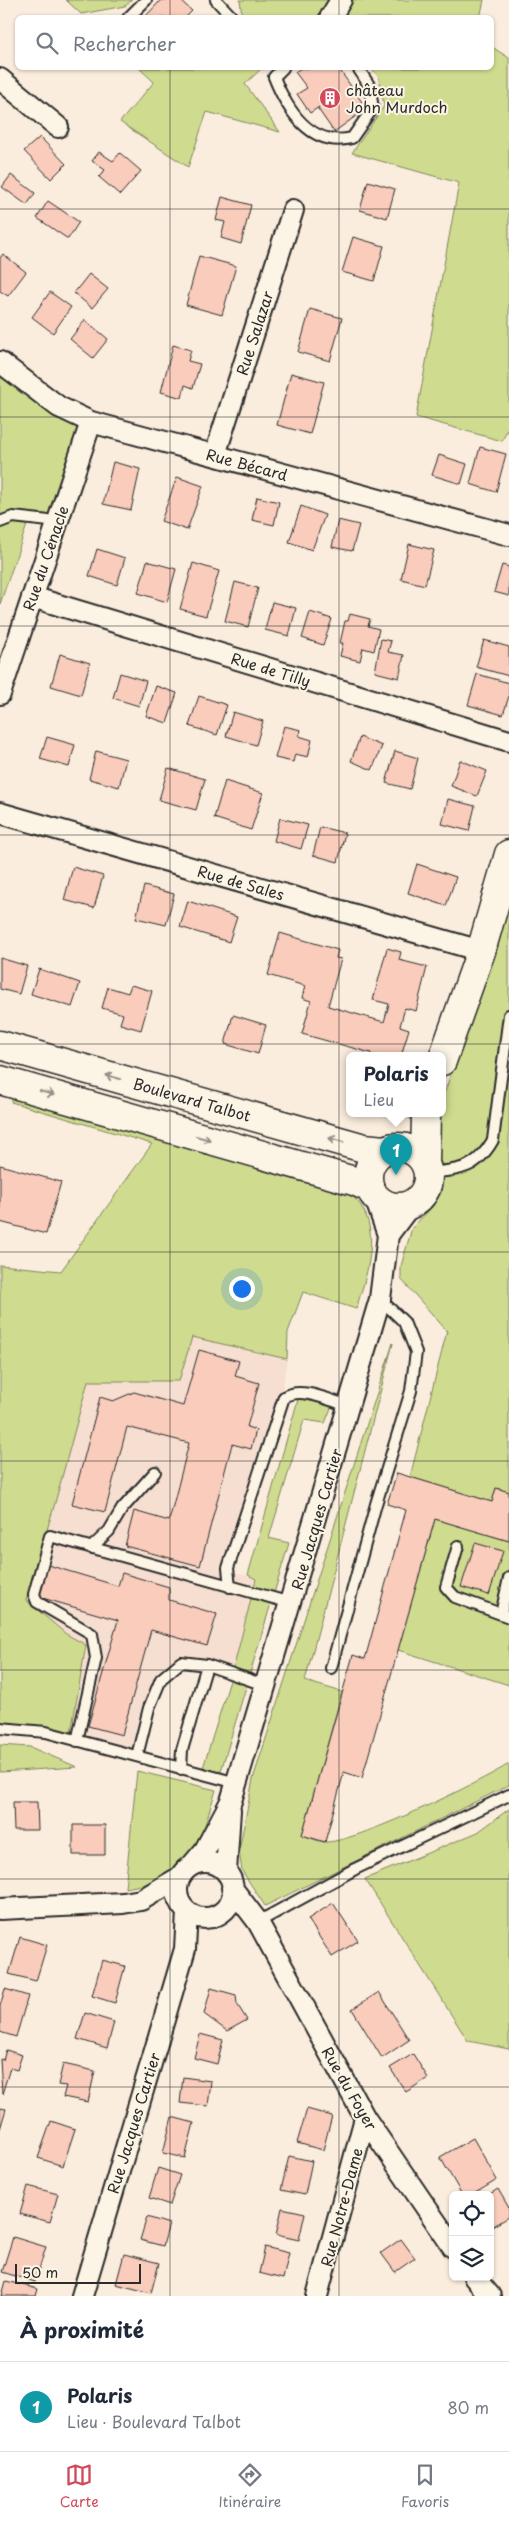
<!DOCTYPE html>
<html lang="fr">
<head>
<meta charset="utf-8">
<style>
	:root { --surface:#fff; --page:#f6f6f7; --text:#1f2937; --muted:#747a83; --line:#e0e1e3; --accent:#d1495b }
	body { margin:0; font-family:"Playpen Sans",sans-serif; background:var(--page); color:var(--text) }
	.controls { position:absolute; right:15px; bottom:15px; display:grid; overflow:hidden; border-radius:8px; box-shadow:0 1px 4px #0004 }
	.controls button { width:45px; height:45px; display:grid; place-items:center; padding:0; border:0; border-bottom:1px solid var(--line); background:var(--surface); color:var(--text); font:25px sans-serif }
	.scale { position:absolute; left:15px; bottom:12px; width:126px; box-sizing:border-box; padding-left:5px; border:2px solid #2b2b2b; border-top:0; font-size:14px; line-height:18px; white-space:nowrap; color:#2b2b2b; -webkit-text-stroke:4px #fcf5e5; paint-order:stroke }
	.you { position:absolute; left:241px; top:1288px; width:18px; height:18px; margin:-12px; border:4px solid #fff; border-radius:50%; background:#1a73e8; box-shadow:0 0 0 8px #1a73e833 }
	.badge { display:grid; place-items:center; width:32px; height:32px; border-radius:50%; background:var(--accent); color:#fff; font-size:16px; font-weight:700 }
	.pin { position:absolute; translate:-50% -41px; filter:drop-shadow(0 1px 2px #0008) }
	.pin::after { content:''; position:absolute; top:26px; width:18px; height:15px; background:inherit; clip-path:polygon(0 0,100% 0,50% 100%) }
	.popup { position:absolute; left:346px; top:1052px; width:100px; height:65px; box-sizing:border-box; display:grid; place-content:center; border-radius:8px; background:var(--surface); filter:drop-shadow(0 1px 4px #0005); font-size:16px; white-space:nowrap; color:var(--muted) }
	.popup b { font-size:19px; color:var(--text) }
	.popup::after { content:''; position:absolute; left:50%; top:100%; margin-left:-10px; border:10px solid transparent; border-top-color:var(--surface) }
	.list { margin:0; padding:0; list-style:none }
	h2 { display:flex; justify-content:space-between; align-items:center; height:65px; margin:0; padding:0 20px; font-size:21px }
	h2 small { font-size:16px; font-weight:400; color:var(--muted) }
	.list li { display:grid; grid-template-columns:32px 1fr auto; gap:15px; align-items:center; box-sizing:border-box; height:90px; padding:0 20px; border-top:1px solid var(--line) }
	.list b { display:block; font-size:19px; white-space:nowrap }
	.list p { margin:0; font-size:16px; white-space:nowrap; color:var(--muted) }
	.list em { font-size:16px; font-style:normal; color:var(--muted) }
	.icon { flex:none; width:28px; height:28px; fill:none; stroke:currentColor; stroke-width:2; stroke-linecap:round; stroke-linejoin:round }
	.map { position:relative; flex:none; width:509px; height:2296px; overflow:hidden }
	.search { position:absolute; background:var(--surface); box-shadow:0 1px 4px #0004; left:15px; right:15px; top:15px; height:55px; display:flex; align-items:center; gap:12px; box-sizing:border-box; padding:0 18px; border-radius:8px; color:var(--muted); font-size:19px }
	.sheet { height:155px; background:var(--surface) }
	nav { display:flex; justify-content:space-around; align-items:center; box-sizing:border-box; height:70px; border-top:1px solid var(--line); background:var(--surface); font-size:14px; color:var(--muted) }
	nav a { display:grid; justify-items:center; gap:2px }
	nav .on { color:var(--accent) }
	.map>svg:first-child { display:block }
</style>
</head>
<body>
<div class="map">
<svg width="509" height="2296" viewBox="0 0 509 2296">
	<rect width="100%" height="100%" fill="#fbeddd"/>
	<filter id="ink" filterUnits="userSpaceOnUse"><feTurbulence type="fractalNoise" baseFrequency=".02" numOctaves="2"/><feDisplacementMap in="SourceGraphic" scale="10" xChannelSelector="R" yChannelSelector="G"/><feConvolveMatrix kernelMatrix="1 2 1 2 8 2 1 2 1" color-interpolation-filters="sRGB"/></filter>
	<g filter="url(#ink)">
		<path fill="#f6dfd0" d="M191 1337 287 1359 281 1400 231 1571 256 1579 232 1674 180 1662 161 1679 137 1756 77 1741 71 1733 86 1645 66 1634 26 1600 55 1503 88 1380 179 1381Z"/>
		<path fill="#cfdc8f" stroke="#7d845d" d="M66 0H132L125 6 81 14Z
			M240 0H484L480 18H261L242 15Z
			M492 47 509 58V426L502 441 416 417 459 183 352 153 384 106 379 77 371 68H492Z
			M139 68H262L245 84 280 132 207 112 188 167 120 122 154 82Z
			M0 360 91 422 58 522 29 519 0 604Z
			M509 902V1492L496 1488 492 1502 410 1477 447 1331 401 1279V1266L412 1228 433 1206 441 1193 442 1179 435 1149 438 1114H442V1100Z
			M17 1091 344 1187C349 1193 355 1198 360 1204 381 1235 366 1277 356 1309L303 1292 288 1332 287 1359 192 1337 179 1381H88L55 1503 26 1600 66 1634 86 1645 71 1733 0 1728V1265L61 1271 152 1144 11 1102Z
			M393 1343 305 1681 342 1692 302 1835C309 1837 317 1841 324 1842 354 1844 480 1782 509 1764V1785L265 1906 242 1871 239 1851 253 1779Z
			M299 1396 333 1403 325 1423 304 1420 269 1538 289 1543 220 1774 202 1771 232 1674 256 1579 248 1575Z
			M435 1519 509 1541V1685L398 1650Z
			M0 1745 30 1747 77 1767 0 1772Z
			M137 1771 216 1790 204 1828 193 1848 168 1873 153 1883 125 1888Z
			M509 1809V2049L468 2041 365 1879 478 1832Z"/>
		<path fill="#f9ccbc" stroke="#2b2b2b" d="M161 0H180L192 11 185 18H144Z
			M301 68H340L339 69 362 102 358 104 363 111 334 132 318 109 319 107 310 113 297 94 307 88 295 72Z
			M40 137 66 164 51 179 24 151Z
			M99 152 113 161 120 153 141 171 120 195 99 177 105 170 92 161Z
			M11 175 35 193 27 205 2 187Z
			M368 181 395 189 387 218 360 210Z
			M222 197 251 205 241 244 221 238 225 222 216 220Z
			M48 201 79 222 68 239 37 218Z
			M353 237 384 246 374 281 342 272Z
			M3 254 26 272 8 296 0 291V258Z
			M199 256 236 266 222 315 186 305Z
			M89 274 108 289 92 308 74 293Z
			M50 292 71 307 53 333 32 317Z
			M310 309 342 318 330 361 298 352Z
			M85 320 108 339 93 358 70 339Z
			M173 345 191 350 188 361 200 364 193 388 185 385 182 398 161 392Z
			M291 373 324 382 310 434 277 425Z
			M480 447 506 454 496 492 470 484Z
			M439 455 467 464 461 484 432 475Z
			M113 462 140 469 131 510 103 504Z
			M177 477 203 486 187 530 161 521Z
			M257 497 279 502 274 525 252 520Z
			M301 506 325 515 312 550 289 542Z
			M338 520 359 525 352 551 332 547Z
			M409 544 434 550 425 585 401 579Z
			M97 549 125 558 117 585 89 576Z
			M147 561 176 569 167 602 138 593Z
			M193 563 219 571 206 616 180 609Z
			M502 565 509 567V596L494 592Z
			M235 582 258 588 248 627 225 621Z
			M272 602 296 608 289 636 265 630Z
			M310 612 332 619 323 645 302 638Z
			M350 614 370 619 368 626 379 629 374 651 363 648 360 661 340 656 343 643H340L345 621H348Z
			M381 639 391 641 388 652 404 655 399 678 375 672Z
			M484 640 509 647V676L476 667Z
			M60 654 90 663 81 695 51 686Z
			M120 673 146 681 139 706 113 698Z
			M477 674 509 683V696L503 715 468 705Z
			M156 686 177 693 167 723 146 716Z
			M199 696 227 705 217 735 189 726Z
			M233 712 263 721 256 745 226 736Z
			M284 726 301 730 299 736 312 740 308 757 295 754 293 762 275 758Z
			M47 737 75 745 69 767 40 759Z
			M360 737 382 746 372 770 351 761Z
			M96 751 126 759 119 787 89 779Z
			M395 751 418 758 410 789 386 783Z
			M460 760 487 771 477 796 451 786Z
			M168 768 205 779 196 810 159 800Z
			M225 781 263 793 251 830 214 818Z
			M448 799 475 806 469 831 442 824Z
			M280 818 308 825 301 849 274 841Z
			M320 827 345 833 338 862 313 855Z
			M417 864 456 877 446 906 408 893Z
			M73 867 103 876 94 908 64 900Z
			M144 886 174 894 166 925 136 918Z
			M188 901 237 917 229 942 180 927Z
			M280 933 338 950 336 958 341 959 328 1006 384 1022 389 1004 373 1000 387 948 401 952 399 960 427 967 416 1011 405 1008 400 1026 409 1029 401 1056H370L371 1053 302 1034 311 1001 302 998 305 986 268 975Z
			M0 958 27 966 19 994 0 989Z
			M39 969 80 983 72 1007 31 994Z
			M131 985 152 991 141 1030 120 1024 123 1014 102 1008 108 987 128 993Z
			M233 1015 266 1025 258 1054 225 1044Z
			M0 1165 61 1182 46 1234 0 1222Z
			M199 1350 239 1361 235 1376 259 1383 247 1427 256 1430 251 1449 232 1444 200 1566 125 1546 134 1511 169 1521 189 1443 127 1427 105 1512 72 1504 100 1397 113 1401 134 1392 183 1406Z
			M397 1473 492 1502 496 1488 509 1492V1541L435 1519 362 1778 344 1772 325 1842 302 1835 353 1655 365 1659 406 1510 387 1504Z
			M475 1543 503 1551 489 1595 461 1587Z
			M48 1565 118 1586 122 1573 169 1587V1600L217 1614 207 1646 151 1630 122 1735 88 1726 118 1620 39 1597Z
			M13 1802H37L38 1830H14Z
			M73 1825H105V1855H73Z
			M333 1903 358 1941 332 1957 308 1919Z
			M20 1937 47 1945 36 1981 9 1974Z
			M102 1960 125 1966 115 2003 92 1996Z
			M211 1988 236 1995 237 2004 247 2020 227 2031 204 2014Z
			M5 1989 28 1996 16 2037 0 2032V2006Z
			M379 1992 409 2040 382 2058 352 2009Z
			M85 2013 114 2022 107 2048 77 2039Z
			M200 2034 223 2040 217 2064 194 2058Z
			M6 2050 22 2055 17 2070 10 2068 2 2094 0 2059 3 2060Z
			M413 2054 428 2078 406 2092 390 2068Z
			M63 2064 95 2071 88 2102 63 2097 66 2086 58 2085Z
			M183 2077 211 2081 208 2106 180 2103Z
			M0 2108 6 2109 0 2129Z
			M307 2109 332 2116 323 2150 297 2143Z
			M172 2117 194 2123 185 2158 163 2153Z
			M51 2121 75 2129 63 2166 38 2158Z
			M473 2138 497 2180 472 2195H462L440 2157Z
			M289 2156 312 2161 305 2195 281 2190Z
			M158 2168 180 2175 170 2205 149 2198Z
			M28 2186 58 2194 50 2222 20 2214Z
			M498 2189 509 2208V2217L490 2228V2195H488Z
			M282 2208 305 2213 299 2240 276 2235Z
			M147 2217 169 2224 163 2246 140 2240Z
			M13 2237 46 2247 35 2282 2 2272Z
			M401 2239 415 2258 395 2272 381 2253Z
			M265 2247 289 2253 283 2279 259 2273Z
			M124 2254 159 2263 151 2293 116 2284Z
			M6 2281 38 2289 36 2296H2Z"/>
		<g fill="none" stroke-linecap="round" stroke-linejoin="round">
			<g stroke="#2b2b2b" stroke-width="14">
				<path id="lane" d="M216 0 233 18
					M128 18 146 0
					M283 68 274 77C287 110 311 148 352 138L373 108 369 85 358 68
					M0 522 13 517 58 522
					M427 1173C459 1170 476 1170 493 1140L509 1015
					M458 1546 446 1587 455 1597 509 1617
					M91 1548 109 1531 122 1509 155 1472
					M230 1587 228 1568 284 1397C302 1386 330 1401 349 1406
					M501 1614 509 1578
					M331 1668 376 1504 411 1391 416 1352 404 1322 380 1299
					M0 1728 46 1732 237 1783
					M77 1741 96 1658 92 1634 37 1602 34 1594 50 1536 291 1603
					M137 1756 149 1708 161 1679 181 1662 207 1665 267 1686
					M181 1769 182 1750 207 1665
					M258 1922 355 1869 509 1795"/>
			</g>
			<g stroke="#2b2b2b" stroke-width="24">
				<path id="street" d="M330 18 341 0
					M0 79 58 127
					M0 362 59 407 91 422 509 535
					M215 455 293 210
					M32 597 509 741
					M0 694 91 422
					M0 813 481 951
					M388 1235 412 1203
					M177 1890a28 28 0 1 1 56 0a28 28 0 1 1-56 0Z
					M193 1864 205 1850 231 1801 380 1299 388 1235 374 1195
					M226 1872 230 1810
					M232 1888 258 1922 365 2118 453 2247
					M0 1909 123 1903 141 1900 180 1877
					M474 2277 490 2296
					M82 2296 185 1949 187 1912
					M317 2296 365 2118"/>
			</g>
			<g stroke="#2b2b2b" stroke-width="31">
				<path id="secondary" d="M0 1045 364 1148 384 1150
					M442 1061 481 951 509 854
					M0 1080 354 1181 370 1188
					M368 1177a30 30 0 1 1 60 0a30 30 0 1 1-60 0Z
					M425 1164 426 1114"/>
			</g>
			<use href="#lane" stroke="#fcf5e5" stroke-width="10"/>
			<use href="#street" stroke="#fcf5e5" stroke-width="20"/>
			<use href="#secondary" stroke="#fcf5e5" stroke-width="28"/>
		</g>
		<defs><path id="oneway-shaft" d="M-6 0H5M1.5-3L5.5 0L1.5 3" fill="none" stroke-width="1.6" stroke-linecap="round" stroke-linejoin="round" transform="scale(1.25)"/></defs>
		<g stroke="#949088">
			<use href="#oneway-shaft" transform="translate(113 1077) rotate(-164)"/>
			<use href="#oneway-shaft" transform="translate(47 1093) rotate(16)"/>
			<use href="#oneway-shaft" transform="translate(203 1138) rotate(16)"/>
			<use href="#oneway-shaft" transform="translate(336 1140) rotate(-164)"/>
		</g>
	</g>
	<path fill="none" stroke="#2b2b2b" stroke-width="1" stroke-opacity="0.55" d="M170 0V18M339 0V18M170 68V2296M339 68V2296M0 209H509M0 417H509M0 626H509M0 835H509M0 1044H509M0 1252H509M0 1461H509M0 1670H509M0 1879H509M0 2087H509"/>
	<defs>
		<g id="building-disc" transform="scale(1.125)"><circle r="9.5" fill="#d1495b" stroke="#fcf5e5"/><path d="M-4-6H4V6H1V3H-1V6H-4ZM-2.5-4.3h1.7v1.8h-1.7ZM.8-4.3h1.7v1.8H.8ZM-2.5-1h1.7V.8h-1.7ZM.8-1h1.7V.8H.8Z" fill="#fff"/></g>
	</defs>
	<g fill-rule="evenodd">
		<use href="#building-disc" x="330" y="98"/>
	</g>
	<g text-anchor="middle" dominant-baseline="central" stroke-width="4" stroke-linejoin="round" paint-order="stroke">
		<g font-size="15" fill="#2b2b2b" stroke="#fcf5e5" text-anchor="start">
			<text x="346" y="89">château<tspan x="346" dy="17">John Murdoch</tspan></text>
		</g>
		<g font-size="15" fill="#2b2b2b" stroke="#fcf5e5">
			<text transform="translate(254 333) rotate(-72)">Rue Salazar</text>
			<text transform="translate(247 464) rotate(15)">Rue Bécard</text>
			<text transform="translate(45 558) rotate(-71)">Rue du Cénacle</text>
			<text transform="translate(271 669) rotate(17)">Rue de Tilly</text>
			<text transform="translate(241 882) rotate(16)">Rue de Sales</text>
			<text transform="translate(192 1099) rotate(16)">Boulevard Talbot</text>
			<text transform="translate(316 1519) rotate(-74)">Rue Jacques Cartier</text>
			<text transform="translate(350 2088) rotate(60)">Rue du Foyer</text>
			<text transform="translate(133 2123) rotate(-73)">Rue Jacques Cartier</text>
			<text transform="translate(341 2207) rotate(-75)">Rue Notre-Dame</text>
		</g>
	</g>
</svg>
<div class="controls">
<button><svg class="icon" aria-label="locate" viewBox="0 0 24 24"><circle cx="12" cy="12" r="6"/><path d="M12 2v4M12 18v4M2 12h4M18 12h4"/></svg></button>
<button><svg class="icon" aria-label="layers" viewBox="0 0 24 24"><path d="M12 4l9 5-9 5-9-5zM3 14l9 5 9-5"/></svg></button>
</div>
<div class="scale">50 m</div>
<div class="you"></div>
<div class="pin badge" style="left:396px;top:1175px;background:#0f9aa8">1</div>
<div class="popup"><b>Polaris</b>Lieu</div>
<div class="search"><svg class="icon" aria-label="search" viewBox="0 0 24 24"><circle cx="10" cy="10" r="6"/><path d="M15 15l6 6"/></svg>Rechercher</div>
</div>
<section class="sheet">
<h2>À proximité<small></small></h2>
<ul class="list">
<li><span class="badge" style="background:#0f9aa8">1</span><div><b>Polaris</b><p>Lieu · Boulevard Talbot</p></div><em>80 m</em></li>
</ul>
</section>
<nav>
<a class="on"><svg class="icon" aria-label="map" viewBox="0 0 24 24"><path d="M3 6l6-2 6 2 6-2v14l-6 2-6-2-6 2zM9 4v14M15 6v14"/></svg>Carte</a>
<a><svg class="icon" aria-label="directions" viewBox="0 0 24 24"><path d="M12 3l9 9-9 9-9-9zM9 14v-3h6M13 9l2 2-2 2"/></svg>Itinéraire</a>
<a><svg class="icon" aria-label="saved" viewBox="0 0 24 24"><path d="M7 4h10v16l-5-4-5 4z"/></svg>Favoris</a>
</nav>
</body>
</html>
